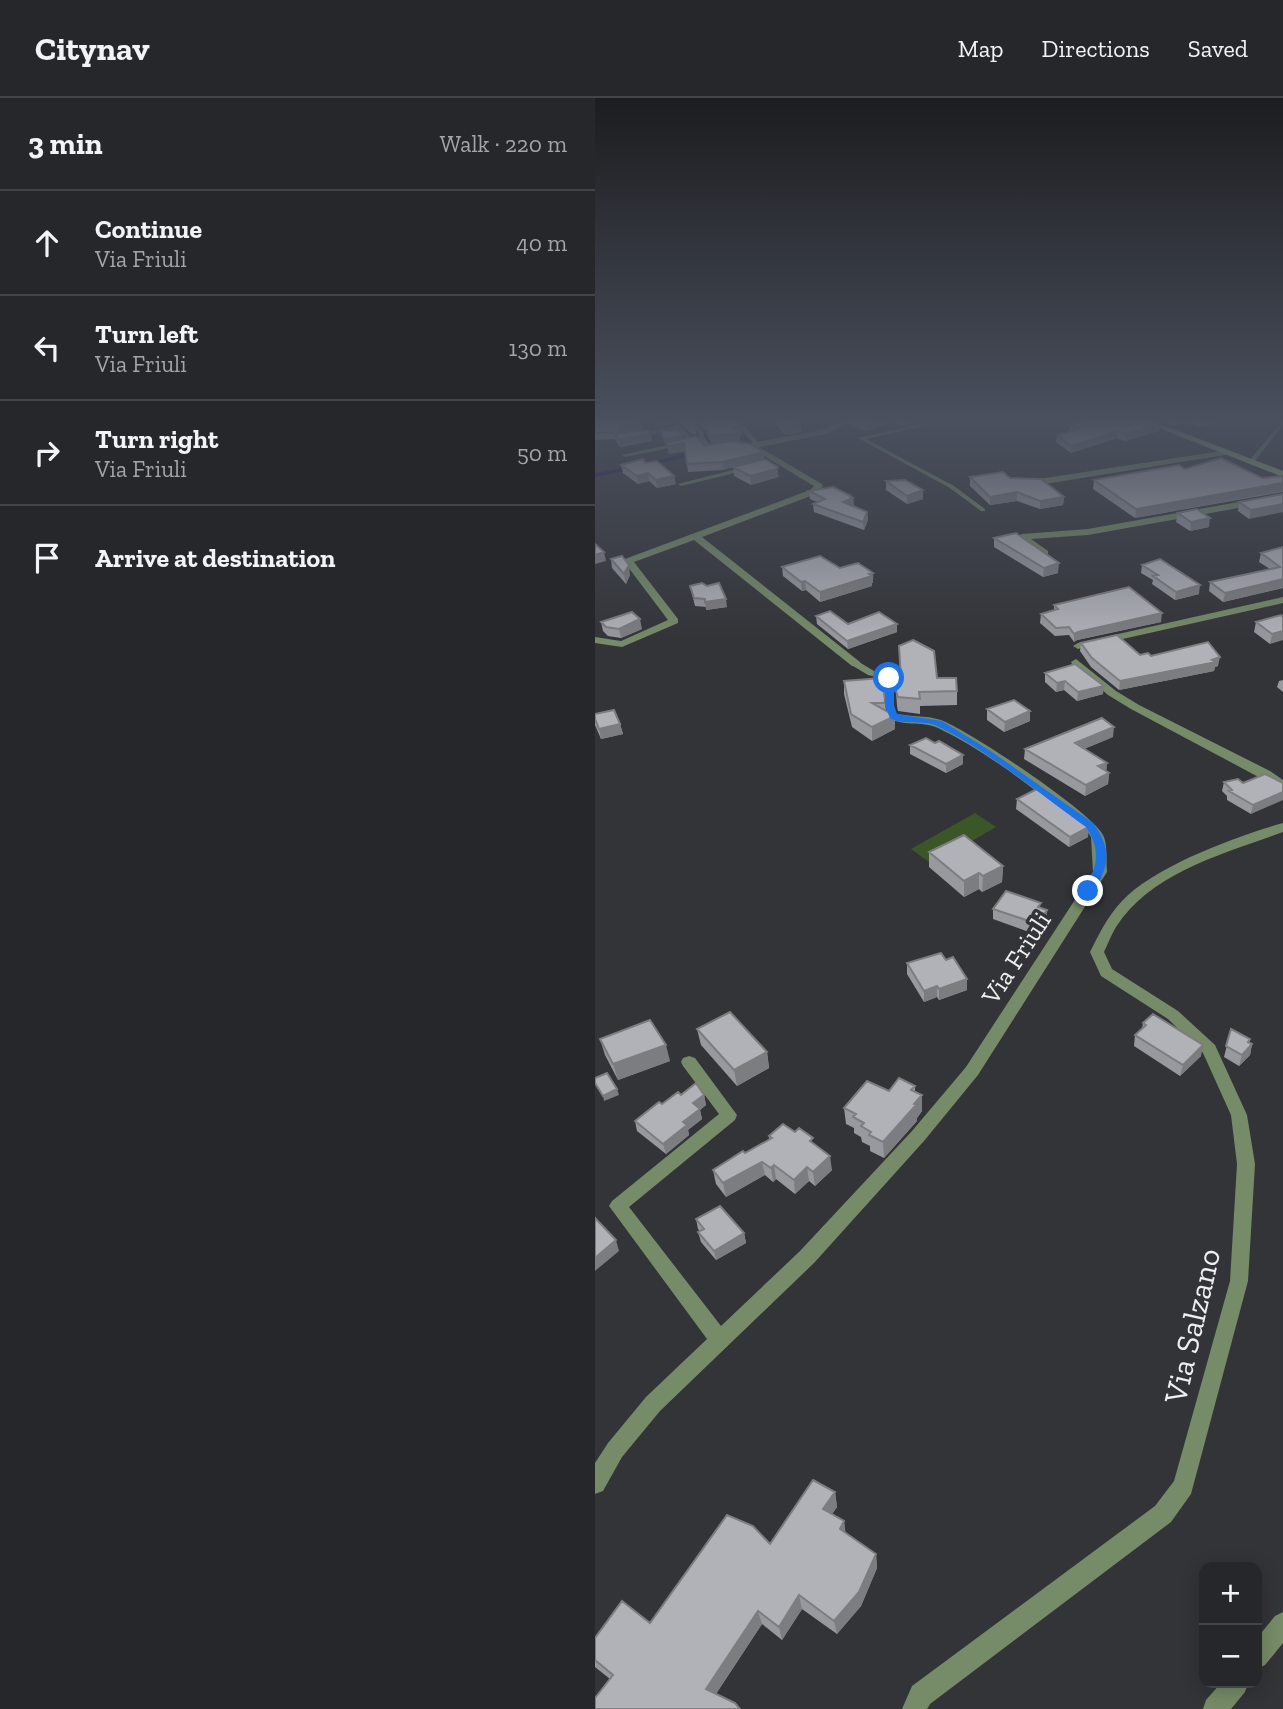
<!DOCTYPE html>
<html lang="en">
<head>
<meta charset="utf-8">
<style>
	:root { --surface:#26272a; --page:#323336; --text:#f1f3f6; --muted:#a4a5a8; --line:#424447 }
	body { margin:0; font-family:"Zilla Slab",serif; background:var(--page); color:var(--text) }
	.controls { position:absolute; right:21px; bottom:21px; display:grid; overflow:hidden; border-radius:14px; box-shadow:0 4px 18px #0003 }
	.controls button { width:63px; height:63px; display:grid; place-items:center; padding:0; border:0; border-bottom:2px solid var(--line); background:var(--surface); color:var(--text); font:35px sans-serif }
	.stop { position:absolute; width:21px; height:21px; margin:-16px; border:5px solid #1a73e8; border-radius:50%; background:#fff }
	.stop.end { background:#1a73e8; border-color:#fff; box-shadow:0 2px 7px #0008 }
	.list { margin:0; padding:0; list-style:none }
	h2 { display:flex; justify-content:space-between; align-items:center; height:91px; margin:0; padding:0 28px; font-size:30px }
	h2 small { font-size:23px; font-weight:400; color:var(--muted) }
	.list li { display:grid; grid-template-columns:46px 1fr auto; gap:21px; align-items:center; box-sizing:border-box; height:105px; padding:0 28px; border-top:2px solid var(--line) }
	.list b { display:block; font-size:26px; white-space:nowrap }
	.list p { margin:0; font-size:23px; white-space:nowrap; color:var(--muted) }
	.list em { font-size:23px; font-style:normal; color:var(--muted) }
	.icon { flex:none; width:38px; height:38px; fill:none; stroke:currentColor; stroke-width:2; stroke-linecap:round; stroke-linejoin:round }
	.map { position:relative; flex:none; width:688px; height:1611px; overflow:hidden }
	header { display:flex; align-items:center; gap:42px; box-sizing:border-box; height:98px; padding:0 35px; background:var(--surface); border-bottom:2px solid var(--line) }
	header strong { font-size:33px }
	nav { display:flex; gap:38px; margin-inline-start:auto; font-size:24px }
	main { display:flex }
	aside { flex:1; background:var(--surface) }
	.map>svg:first-child { display:block }
</style>
</head>
<body>
<header>
<strong>Citynav</strong>
<nav><a>Map</a><a>Directions</a><a>Saved</a></nav>
</header>
<main>
<aside>
<h2>3 min<small>Walk · 220 m</small></h2>
<ul class="list">
<li><svg class="icon" aria-label="ahead" viewBox="0 0 24 24"><path d="M12 20V5M6 11l6-6 6 6"/></svg><div><b>Continue</b><p>Via Friuli</p></div><em>40 m</em></li>
<li><svg class="icon" aria-label="left" viewBox="0 0 24 24"><path d="M17 20v-9H6M10 6l-5 5 5 5"/></svg><div><b>Turn left</b><p>Via Friuli</p></div><em>130 m</em></li>
<li><svg class="icon" aria-label="right" viewBox="0 0 24 24"><path d="M7 20v-9h11M14 6l5 5-5 5"/></svg><div><b>Turn right</b><p>Via Friuli</p></div><em>50 m</em></li>
<li><svg class="icon" aria-label="arrive" viewBox="0 0 24 24"><path d="M6 21V4h12l-3 4 3 4H6"/></svg><div><b>Arrive at destination</b></div></li>
</ul>
</aside>
<div class="map">
<svg width="688" height="1611" viewBox="0 0 688 1611">
	<rect width="100%" height="100%" fill="#333438"/>
	<path fill="#3c5727" d="M380 715 401 729 337 766 316 751Z"/>
	<g fill="none" stroke-linecap="round" stroke-linejoin="round">
		<path stroke="#1c0f5d" stroke-width="3.5" d="M58 365 96 356
			M0 377 31 371"/>
		<path fill="#768b67" fill-rule="evenodd" d="M90 319H96L109 335 108 342 92 341 83 331 42 339 39 337 84 327 96 339H104V336Z
			M135 319H141L164 345 165 346 161 350H157L156 349 159 346Z
			M314 319H321L333 327 271 341 359 388 390 411V413H386L355 390 263 340 325 326Z
			M688 322V327L658 365H654V363Z
			M82 345 84 346V348L30 359 27 357Z
			M150 369 152 370V372L86 388 83 386Z
			M258 564H264L279 573 297 578 299 608 302 618 301 620H295L291 608 290 581 273 577 258 568Z"/>
		<path fill="#768b67" fill-rule="evenodd" d="M257 319H267L231 336 164 349 227 386 228 388 221 396 107 439 265 564V568H257L99 442 39 464 83 521V525L27 549 0 545V539L26 543 73 522 30 465V461L215 392 219 388 156 350H151V346L226 332Z
			M103 339H109L115 348 127 345 131 347 110 353 102 341Z
			M633 352 637 354 636 356 431 389 427 386 431 383Z
			M688 396V402L493 437 436 441 453 453V457L450 458 422 439 427 436 493 431Z
			M688 499V505L483 551 478 548 483 545Z
			M481 561 521 593 544 607 675 673 688 682V692L536 611 513 597 477 566 476 564Z
			M298 615C314 619 330 617 346 622 373 632 497 714 508 737 513 746 511 763 512 774L383 977 329 1043 219 1165 65 1313 27 1359 8 1393 0 1396V1365L13 1345 51 1299 112 1241 14 1108 17 1103 124 1016 88 968 86 964 88 960 94 958 100 960 142 1017 140 1022 34 1109 126 1228 205 1153 317 1033 371 969 498 774 496 739 490 730C443 695 397 656 343 630 327 622 306 630 292 618Z
			M688 725V734C631 755 556 774 521 829 516 837 513 846 509 854L517 871 583 913 620 947 652 1017 660 1066 653 1183 596 1396 576 1424 335 1606 332 1611H307L317 1588 560 1408 579 1383 635 1183 642 1066 636 1017 608 955 573 921 506 878 495 854C504 836 512 819 527 803 560 768 642 738 688 725Z
			M688 1514V1545L670 1567 662 1571V1540L680 1518Z
			M626 1585H653L650 1594 636 1611H608L611 1602Z"/>
		<path fill="#9bbc83" fill-rule="evenodd" d="M536 319H547L688 373V379Z"/>
	</g>
	<path fill="#98999e" d="M0 319 48 331 37 334 57 343 25 349 20 341 0 342Z
		M58 319H92L100 329 101 336H97L83 324 62 329Z
		M98 319H137L146 329 147 336 145 337V342L137 343 169 361 184 378 183 379 156 387 139 378 138 369 128 372 93 374 90 353 74 356 71 345 109 348 134 343 116 345 111 333Z
		M174 319H198L207 334 191 337Z
		M257 319H318V324L305 328 298 324 271 333 256 327 255 320Z
		M554 319H627L626 322 606 329 591 324 579 328Z
		M483 322 565 326 564 333 530 343 522 340 476 355 461 344 462 337 474 334 475 327 483 324Z
		M50 365 81 386 62 390 54 383 43 386 28 375 26 367Z
		M590 371 667 380 688 378V394L540 420 498 391 499 382Z
		M375 379 415 380 469 399 468 407 445 411 422 403 395 407 375 388Z
		M291 383 328 401 312 406 291 392Z
		M214 393 256 398V399L258 400 259 408 272 414 273 422 269 432 219 414 218 406 222 404 215 401Z
		M688 396 654 421 643 413 644 404Z
		M583 415 614 429 595 433 581 424Z
		M399 440 463 475 448 479 399 449Z
		M688 449V490L628 504 614 493 615 484 675 471 664 464 666 455Z
		M16 461 35 477 31 486 17 470Z
		M547 467 604 496 580 502 557 486 558 482 546 475Z
		M187 469 245 470 278 485H277V488L225 504 211 492 207 493 188 478Z
		M95 488 132 509 111 512V509L100 508Z
		M459 507 566 524 482 542 479 544 474 537 460 538 445 525 446 516 459 512Z
		M686 517 675 546 659 534 661 524Z
		M221 518 253 526 302 534 253 551 222 526Z
		M6 524 47 531 26 540 13 538 8 533Z
		M486 545 545 557 556 558 623 568 620 569 619 573 524 592 496 569 485 553Z
		M304 548 342 580 362 593V607L325 608V616L303 613 302 608 300 579H305Z
		M450 575 508 596 482 603 469 592 461 594 450 584Z
		M688 582V594L682 589 684 583Z
		M249 583 290 602 291 613 300 631 277 643 257 629 249 596Z
		M392 611 435 613V623L409 634 392 622Z
		M0 616 25 626 28 636 6 641 0 627Z
		M518 639 489 651 512 665 511 673 514 675 513 686 490 698 429 661 430 651Z
		M340 645 368 657V666L351 675 315 656V647Z
		M670 676 656 716 632 702V698L627 693 629 684 648 685Z
		M422 701 493 739 474 749 421 711Z
		M334 754 408 768 407 784 387 794 384 791 369 799 334 769Z
		M446 810 452 812 451 823 442 837 398 821V811Z
		M312 865 372 892 344 902 342 899 329 904 312 876Z
		M548 925 606 958 585 978 539 948 540 937 547 931Z
		M102 931 172 954 174 970 142 988 106 947Z
		M636 931 655 941 654 945 657 946 655 957 644 968 629 959Z
		M5 941 75 963 23 982 10 957Z
		M320 988V994L327 997V1013L322 1020V1023L289 1060 275 1053V1048L267 1044 266 1039 259 1035V1030L251 1026 249 1010 294 993Z
		M86 997H109L111 1007 105 1012 107 1021 93 1032 94 1037 71 1056 42 1033 40 1023 67 1006Z
		M200 1034 219 1046 237 1072 220 1088 214 1083 200 1096 181 1081 178 1084 170 1077 131 1099 121 1086 118 1072 174 1042V1038Z
		M101 1121 149 1135 151 1145 121 1162 106 1144 103 1134 105 1133 103 1131Z
		M240 1394 242 1409 237 1416 249 1423 250 1435 281 1456 282 1470 266 1508 242 1536 207 1511 187 1542 167 1526 121 1596 15 1581 0 1569V1540L55 1525 175 1446Z"/>
	<path fill="#7c7d81" d="M73 319H83V324L62 329 61 321Z
		M291 319H298V324L271 333 270 325Z
		M310 319H318V324L305 328V320Z
		M587 319H592L591 324 579 328 580 321Z
		M615 319H627L626 322 606 329 607 322Z
		M47 325 48 331 27 336 22 335 25 329Z
		M206 326 207 334 191 337V330Z
		M565 326 564 333 530 343V336Z
		M146 329 147 336 145 337V342L116 345 115 338Z
		M523 333 522 340 476 355V348Z
		M56 336 57 343 25 349 24 342Z
		M88 337V341L69 345V341Z
		M89 345 90 353 74 356 73 348Z
		M169 354V361L128 372 127 364Z
		M183 369V379L156 387 155 378Z
		M53 375 54 383 43 386 42 378Z
		M79 378 81 386 62 390 61 382Z
		M688 385V393L540 420 541 411Z
		M328 392V401L312 406V398Z
		M422 394V403L395 407V399Z
		M254 398H256L257 401 258 400 259 408 248 404Z
		M469 399 468 407 445 411V403Z
		M688 406V414L654 421 656 412Z
		M272 414 273 422 269 432 268 424Z
		M615 420 614 429 595 433 596 424Z
		M9 454 11 463 0 466V457Z
		M464 465 463 475 448 479 449 470Z
		M34 467 35 477 31 486 29 476Z
		M278 475V485H277V488L225 504V494Z
		M688 481V490L628 504 630 495Z
		M210 483 211 492 207 493 206 484Z
		M605 487 604 496 580 502 581 494Z
		M131 501 132 509 111 512 110 504Z
		M567 515 566 524 482 542 479 544V536L483 534Z
		M45 521 47 531 26 540 24 531Z
		M302 526V534L253 551 252 543Z
		M688 533V542L675 546 677 536Z
		M625 559 623 568 620 569 619 573 524 592 525 583Z
		M470 583 469 592 461 594 462 585Z
		M509 588 508 596 482 603 483 594Z
		M435 613V623L409 634 410 624Z
		M300 618V631L277 643V629Z
		M25 626 28 636 6 641 4 631Z
		M519 629 518 639 479 655 480 645Z
		M368 657V666L351 675V666Z
		M512 665 511 675 503 668Z
		M514 675 513 686 490 698 491 687Z
		M688 694V702L656 716 658 707Z
		M494 729 493 739 474 749 475 739Z
		M408 768 407 784 387 794 388 778Z
		M384 775V791L369 799V783Z
		M452 812 451 823 442 837 443 826Z
		M372 881V892L344 902V891Z
		M342 888V899L329 904V893Z
		M655 941 653 951 657 946 655 957 644 968 647 957Z
		M71 947 75 963 23 982 18 966Z
		M608 947 606 958 585 978 588 967Z
		M172 954 174 970 142 988 139 972Z
		M22 991 24 997 9 1003 8 998Z
		M109 997 111 1007 105 1012 107 1021 93 1032 94 1037 71 1056 68 1046 88 1024 98 1005Z
		M327 997V1013L322 1020V1023L289 1060 288 1044Z
		M235 1058 237 1072 220 1088 218 1074Z
		M167 1064 170 1077 131 1099 128 1085Z
		M179 1067 181 1081 178 1084 176 1070Z
		M212 1069 214 1083 200 1096 199 1082Z
		M149 1135 151 1145 121 1162 119 1153Z
		M21 1142 24 1153 0 1173V1160Z
		M240 1394 242 1409 230 1426 228 1411Z
		M249 1423 251 1437 245 1431Z
		M281 1456 282 1470 266 1508 242 1536 239 1523Z
		M204 1497 207 1511 187 1542 184 1529Z
		M163 1513 167 1526 116 1603 111 1591Z"/>
	<path fill="#b1b2b8" stroke="#7c7d81" stroke-width="2" d="M0 319H42L47 325 25 329 22 335 53 332 56 336 24 342 18 334 0 335Z
		M85 319H92L100 329H96Z
		M104 319H137L146 329 138 330 144 335 115 338 110 326Z
		M181 319H198L206 326 191 330Z
		M257 319H291L270 325 255 320Z
		M487 319H548L565 326 530 336 523 333 476 348 462 337 485 331 475 327 487 323 483 322Z
		M598 319H615L607 322Z
		M81 330 88 337 69 341 65 333Z
		M101 338 109 348 136 343 155 346 169 354 127 364 92 366 89 345 73 348 71 345Z
		M626 360 667 380 688 378V385L541 411 499 382 584 367 590 371Z
		M48 361 50 365 62 363 79 378 61 382 53 375 42 378 26 367Z
		M170 361 183 369 182 371 155 378 138 369Z
		M408 374 415 380 446 381 469 399 445 403 422 394 395 399 375 379Z
		M310 382 328 392 312 398 291 383Z
		M238 389 256 398H254L258 400 248 404 272 414 268 424 218 406 230 401 214 393Z
		M688 396V406L656 412 644 404Z
		M602 411 615 420 596 424 583 415Z
		M421 435 464 465 449 470 399 440Z
		M0 446 9 454 0 457Z
		M688 449V481L630 495 615 484 685 469 666 455Z
		M27 458 34 467 29 476 16 461Z
		M225 458 245 470 263 465 278 475 274 476 277 478 225 494 210 483 206 484 187 469Z
		M565 461 605 487 581 494 558 478 563 477 547 467Z
		M107 485 112 488 124 485 131 501 110 504V501L99 500 95 488Z
		M534 489 567 515 483 534 479 536 474 529 461 530 446 516 463 511 459 507Z
		M235 513 253 526 284 514 302 526 252 543 221 518Z
		M37 514 45 521 24 531 11 529 6 524Z
		M686 517 688 519V533L677 536 661 524Z
		M522 537 545 557 553 555 556 558 613 544 625 559 617 562 621 564 525 583 497 560 486 545Z
		M318 542 339 553 342 580H361L362 593 324 594 325 601 303 599 301 593 300 579H306L304 548Z
		M480 566 509 588 483 594 470 583 462 585 450 575Z
		M287 580 290 602 289 605H277L300 618 277 629 256 616 249 583Z
		M419 602 435 613 410 624 392 611Z
		M19 612 25 626 4 631 0 621V616Z
		M507 620 519 629 480 645 512 665 503 668 514 675 491 687 430 651Z
		M331 640 340 645 344 643 368 657 351 666 315 647Z
		M670 676 688 685V694L658 707 634 693 637 692 629 684 643 681 648 685Z
		M444 690 494 729 475 739 422 701Z
		M369 737 408 768 388 778 384 775 369 783 334 754Z
		M411 793 446 805 443 809 452 812 443 826 398 811Z
		M346 855 351 862 358 859 372 881 344 891 342 888 329 893 312 865Z
		M135 914 172 954 139 972 102 931Z
		M558 916 608 947 588 967 540 937 551 927 548 925Z
		M55 922 71 947 18 966 5 941Z
		M636 931 655 941 653 944 657 946 647 957 631 948Z
		M12 975 22 991 8 998 0 985V980Z
		M304 980 320 988 316 992 327 997 319 1006 321 1007 288 1044 274 1037 276 1034 266 1028 269 1025 258 1019 261 1016 249 1010 272 983 294 993Z
		M101 985 109 997 98 1005 105 1011 88 1024 92 1027 68 1046 40 1023 64 1004 67 1006 83 994 86 997Z
		M188 1026 200 1034 204 1030 218 1040 215 1043 235 1058 218 1074 212 1069 199 1082 179 1067 176 1070 167 1064 128 1085 118 1072 148 1053 150 1055 177 1040 174 1038Z
		M125 1108 149 1135 119 1153 103 1134 109 1131 101 1121Z
		M0 1120 21 1142 0 1160Z
		M218 1382 240 1394 228 1411 249 1423 245 1431 281 1456 264 1494 239 1523 204 1497 184 1529 163 1513 111 1591 140 1605 145 1611H0V1600L18 1577 0 1562V1540L27 1503 55 1525 132 1417 158 1428 175 1446Z"/>
	<linearGradient id="sky" x2="0" y2="1"><stop stop-color="#1c1d1f"/><stop offset="0.59" stop-color="#4a505e"/><stop offset="1" stop-color="#4a505e" stop-opacity="0"/></linearGradient>
	<rect width="688" height="545" fill="url(#sky)"/>
	<path fill="#1a73e8" d="M294 578 299 580V608L302 616 347 623 394 652 498 725C518 752 514 769 497 796H489L488 793C502 771 507 753 491 729 447 698 390 650 342 628 327 621 308 628 295 620L290 608V580Z"/>
	<g text-anchor="middle" dominant-baseline="central" stroke-width="7" stroke-linejoin="round" paint-order="stroke">
		<g font-size="26" fill="#efeff2" stroke="#333438">
			<text transform="translate(421 860) rotate(-57)">Via Friuli</text>
		</g>
		<g font-size="32" fill="#efeff2" stroke="#333438">
			<text transform="translate(597 1228) rotate(-77)">Via Salzano</text>
		</g>
	</g>
</svg>
<div class="controls">
<button>+</button>
<button>−</button>
</div>
<div class="stop" style="left:294px;top:580px"></div>
<div class="stop end" style="left:493px;top:793px"></div>
</div>
</main>
</body>
</html>
